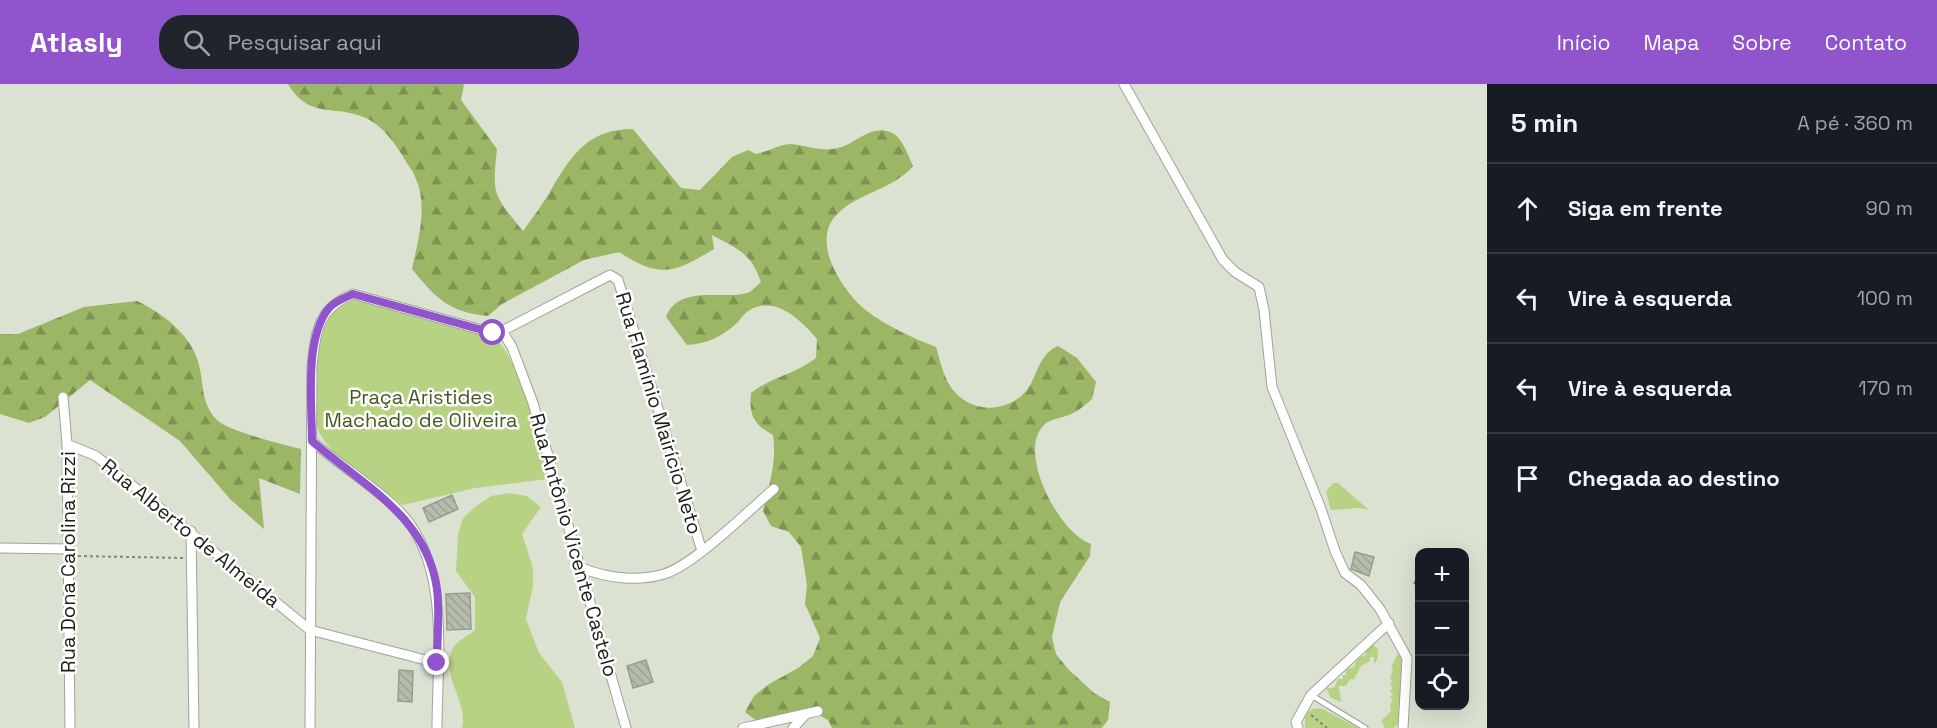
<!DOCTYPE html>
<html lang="pt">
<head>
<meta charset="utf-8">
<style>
	:root { --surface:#171b24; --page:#20242c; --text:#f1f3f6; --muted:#9ea1a6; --line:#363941; --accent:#9055cc }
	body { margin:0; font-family:"Space Grotesk",sans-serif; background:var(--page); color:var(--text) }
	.controls { position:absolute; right:18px; bottom:18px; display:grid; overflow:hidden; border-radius:12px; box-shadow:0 6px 24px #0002 }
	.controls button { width:54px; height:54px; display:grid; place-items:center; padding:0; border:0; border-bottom:2px solid var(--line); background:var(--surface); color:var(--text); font:30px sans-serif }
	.stop { position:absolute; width:18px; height:18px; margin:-14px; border:4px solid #9055cc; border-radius:50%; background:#fff }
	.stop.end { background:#9055cc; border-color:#fff; box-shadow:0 2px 6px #0008 }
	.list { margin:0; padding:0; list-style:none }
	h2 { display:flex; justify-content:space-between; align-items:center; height:78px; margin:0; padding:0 24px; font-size:26px }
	h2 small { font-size:20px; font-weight:400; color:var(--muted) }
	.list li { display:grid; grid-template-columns:39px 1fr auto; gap:18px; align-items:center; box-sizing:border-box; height:90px; padding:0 24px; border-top:2px solid var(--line) }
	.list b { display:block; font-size:22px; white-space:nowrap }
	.list em { font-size:20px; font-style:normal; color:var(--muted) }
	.icon { flex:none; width:33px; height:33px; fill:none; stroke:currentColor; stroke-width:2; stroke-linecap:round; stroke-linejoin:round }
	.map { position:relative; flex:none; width:1487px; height:644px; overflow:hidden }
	header { display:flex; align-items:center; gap:36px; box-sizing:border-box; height:84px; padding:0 30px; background:var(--accent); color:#fff }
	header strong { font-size:28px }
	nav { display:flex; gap:33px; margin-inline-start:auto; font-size:21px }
	.search { width:420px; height:54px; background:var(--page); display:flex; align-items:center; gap:15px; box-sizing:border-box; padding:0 21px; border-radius:24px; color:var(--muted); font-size:22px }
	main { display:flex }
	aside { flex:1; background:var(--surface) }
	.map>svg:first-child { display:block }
</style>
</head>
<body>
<header>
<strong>Atlasly</strong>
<div class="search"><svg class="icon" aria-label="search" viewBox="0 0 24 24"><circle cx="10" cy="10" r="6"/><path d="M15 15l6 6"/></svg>Pesquisar aqui</div>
<nav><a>Início</a><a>Mapa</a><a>Sobre</a><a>Contato</a></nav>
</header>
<main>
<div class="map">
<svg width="1487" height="644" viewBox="0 0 1487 644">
	<defs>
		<pattern id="forest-firs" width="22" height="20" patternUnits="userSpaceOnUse" patternTransform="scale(1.5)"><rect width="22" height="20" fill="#9bb665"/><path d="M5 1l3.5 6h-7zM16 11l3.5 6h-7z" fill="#7e9352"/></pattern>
		<pattern id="building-back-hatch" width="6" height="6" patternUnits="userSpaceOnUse" patternTransform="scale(1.5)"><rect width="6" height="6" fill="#b6bcac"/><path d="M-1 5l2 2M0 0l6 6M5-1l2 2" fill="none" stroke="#9ca193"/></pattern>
	</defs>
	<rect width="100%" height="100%" fill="#dce2d2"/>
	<path fill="#b7d282" d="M356 215 493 253C520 271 540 362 549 395L475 404 403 421C379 403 325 372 317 342 317 310 312 257 332 230 338 222 347 219 356 215Z
		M1333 399H1338L1369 426 1359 424 1331 426 1326 408Z
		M510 409 527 412 541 423 522 450 533 484V502L526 535 539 569 562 598 575 644H462C469 617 439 592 453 564 457 557 469 551 475 546V513L456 487 458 451 463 434 476 422 491 412Z
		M1372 560 1378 565V573L1374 581V573H1370L1369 578 1361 582 1354 595H1350L1346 602H1339L1341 618 1331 614 1326 604H1334L1338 595H1343V591H1346V586L1354 583 1358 574 1366 571V564Z
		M1398 569 1402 576 1399 638 1394 644H1385L1381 637 1391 627 1390 620 1393 617 1390 613 1393 611 1390 607 1393 604 1390 600 1392 598 1390 594 1393 586 1391 583Z
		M1321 624 1358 644H1305V631L1312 625Z"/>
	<path fill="url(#forest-firs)" d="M288 0H464L461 16 497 65C492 112 493 110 523 147 533 133 544 119 552 104 572 70 589 45 633 45L681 104 700 106 732 73 748 66 756 70C767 68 782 59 792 60 808 62 822 68 838 64 855 60 871 40 890 48 902 52 908 71 913 82 892 107 853 109 833 135 813 163 844 209 867 227 886 242 913 254 936 263 941 280 945 301 960 313 980 330 1011 326 1027 306 1038 291 1038 271 1058 262L1077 274 1096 298 1092 315C1086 320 1080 326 1073 329 1064 334 1050 334 1043 342 1017 370 1060 450 1091 460L1090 472 1060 518 1052 553 1056 570 1068 585 1094 609 1110 618 1108 636 1102 644H832L828 636 813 628 758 638 745 628 754 612 769 600 798 584 813 572 820 554 805 520 807 501 801 463 789 448 771 442 763 427C769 400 777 379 773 351 753 340 749 331 751 309 773 292 794 291 816 274L817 255C802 237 776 211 750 226 745 228 741 235 737 239 721 253 707 260 687 261L666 233C678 200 724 216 747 209 752 208 757 201 761 198 751 169 738 165 712 151L714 165C674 189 660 195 619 168L584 176 502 220 488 232C448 228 436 214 412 185 418 157 428 122 416 95 413 86 406 79 402 71 393 57 383 43 368 35 335 19 310 37 288 0Z
		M137 217C162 229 192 251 199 281 204 301 201 321 218 337 231 348 282 360 301 365L300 410 259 394 264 445 230 415 180 357 90 296 45 333 29 339 0 330V250H18L84 223Z"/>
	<path fill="url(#building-back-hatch)" stroke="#989e8f" stroke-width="1.5" d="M452 411 458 425 429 438 423 424Z
		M1355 468 1374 473 1369 492 1351 485Z
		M470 509 471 545 447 546 446 510Z
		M646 576 653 598 633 604 627 582Z
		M399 586 413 587 412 618 398 617Z"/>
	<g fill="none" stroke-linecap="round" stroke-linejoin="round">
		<g stroke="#9fa595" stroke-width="7">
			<path id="service" d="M1311 611 1365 644"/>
		</g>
		<g stroke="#9fa595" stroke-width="11">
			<path id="minor" d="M1124 0 1223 176 1235 188 1259 203 1264 226 1272 303 1321 425 1335 467 1345 489 1361 501 1380 525 1407 574 1403 644
				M502 247 512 263 533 319 626 644
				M63 313 67 360 70 644
				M312 357C340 382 375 402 401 429 451 482 437 577 437 644
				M67 360 96 372 310 546 437 579
				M191 447 194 644
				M0 464 69 465
				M582 484C606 494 638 498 664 490 694 481 748 427 774 405
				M310 644 312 281C316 247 318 224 353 210L493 249 502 247 610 191 618 196 702 467
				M743 644 818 627
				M793 644 805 631
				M1298 644 1296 638 1311 611 1389 539"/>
		</g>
		<path stroke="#81867b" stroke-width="2" stroke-dasharray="3 3" stroke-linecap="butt" d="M78 472 183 474
			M1414 500 1420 489
			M1311 631 1327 644"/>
		<use href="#service" stroke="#fff" stroke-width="4.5"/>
		<use href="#minor" stroke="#fff" stroke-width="9"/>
	</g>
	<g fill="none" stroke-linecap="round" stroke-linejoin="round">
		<path stroke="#9055cc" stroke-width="8" d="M437 579C437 555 440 529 437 505 427 432 362 401 312 357 312 320 304 254 329 224 335 217 344 214 353 210L493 249"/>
	</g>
	<g text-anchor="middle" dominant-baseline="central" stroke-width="5" stroke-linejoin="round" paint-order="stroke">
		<g font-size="20" fill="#47581e" stroke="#fff">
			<text x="421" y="313">Praça Aristides<tspan x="421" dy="23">Machado de Oliveira</tspan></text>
		</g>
		<g font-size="20" fill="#1b1e18" stroke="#fff">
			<text transform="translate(659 329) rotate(73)">Rua Flamínio Mairício Neto</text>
			<text transform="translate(191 449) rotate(39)">Rua Alberto de Almeida</text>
			<text transform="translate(574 461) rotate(74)">Rua Antônio Vicente Castelo</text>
			<text transform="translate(68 478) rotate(-90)">Rua Dona Carolina Rizzi</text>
		</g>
	</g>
</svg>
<div class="controls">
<button>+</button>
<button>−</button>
<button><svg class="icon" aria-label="locate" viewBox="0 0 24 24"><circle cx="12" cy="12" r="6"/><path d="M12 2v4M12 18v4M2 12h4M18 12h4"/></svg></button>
</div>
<div class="stop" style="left:493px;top:249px"></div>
<div class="stop end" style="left:437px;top:579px"></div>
</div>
<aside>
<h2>5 min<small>A pé · 360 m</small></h2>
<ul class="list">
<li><svg class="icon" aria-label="ahead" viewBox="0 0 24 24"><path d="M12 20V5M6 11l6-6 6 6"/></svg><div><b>Siga em frente</b></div><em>90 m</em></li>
<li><svg class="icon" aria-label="left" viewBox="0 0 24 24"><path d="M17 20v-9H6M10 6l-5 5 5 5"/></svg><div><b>Vire à esquerda</b></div><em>100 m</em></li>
<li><svg class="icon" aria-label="left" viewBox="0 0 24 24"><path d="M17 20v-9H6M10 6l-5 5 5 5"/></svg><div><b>Vire à esquerda</b></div><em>170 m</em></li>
<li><svg class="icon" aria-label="arrive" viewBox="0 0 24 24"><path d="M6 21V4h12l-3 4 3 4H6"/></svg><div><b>Chegada ao destino</b></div></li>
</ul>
</aside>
</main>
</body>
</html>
